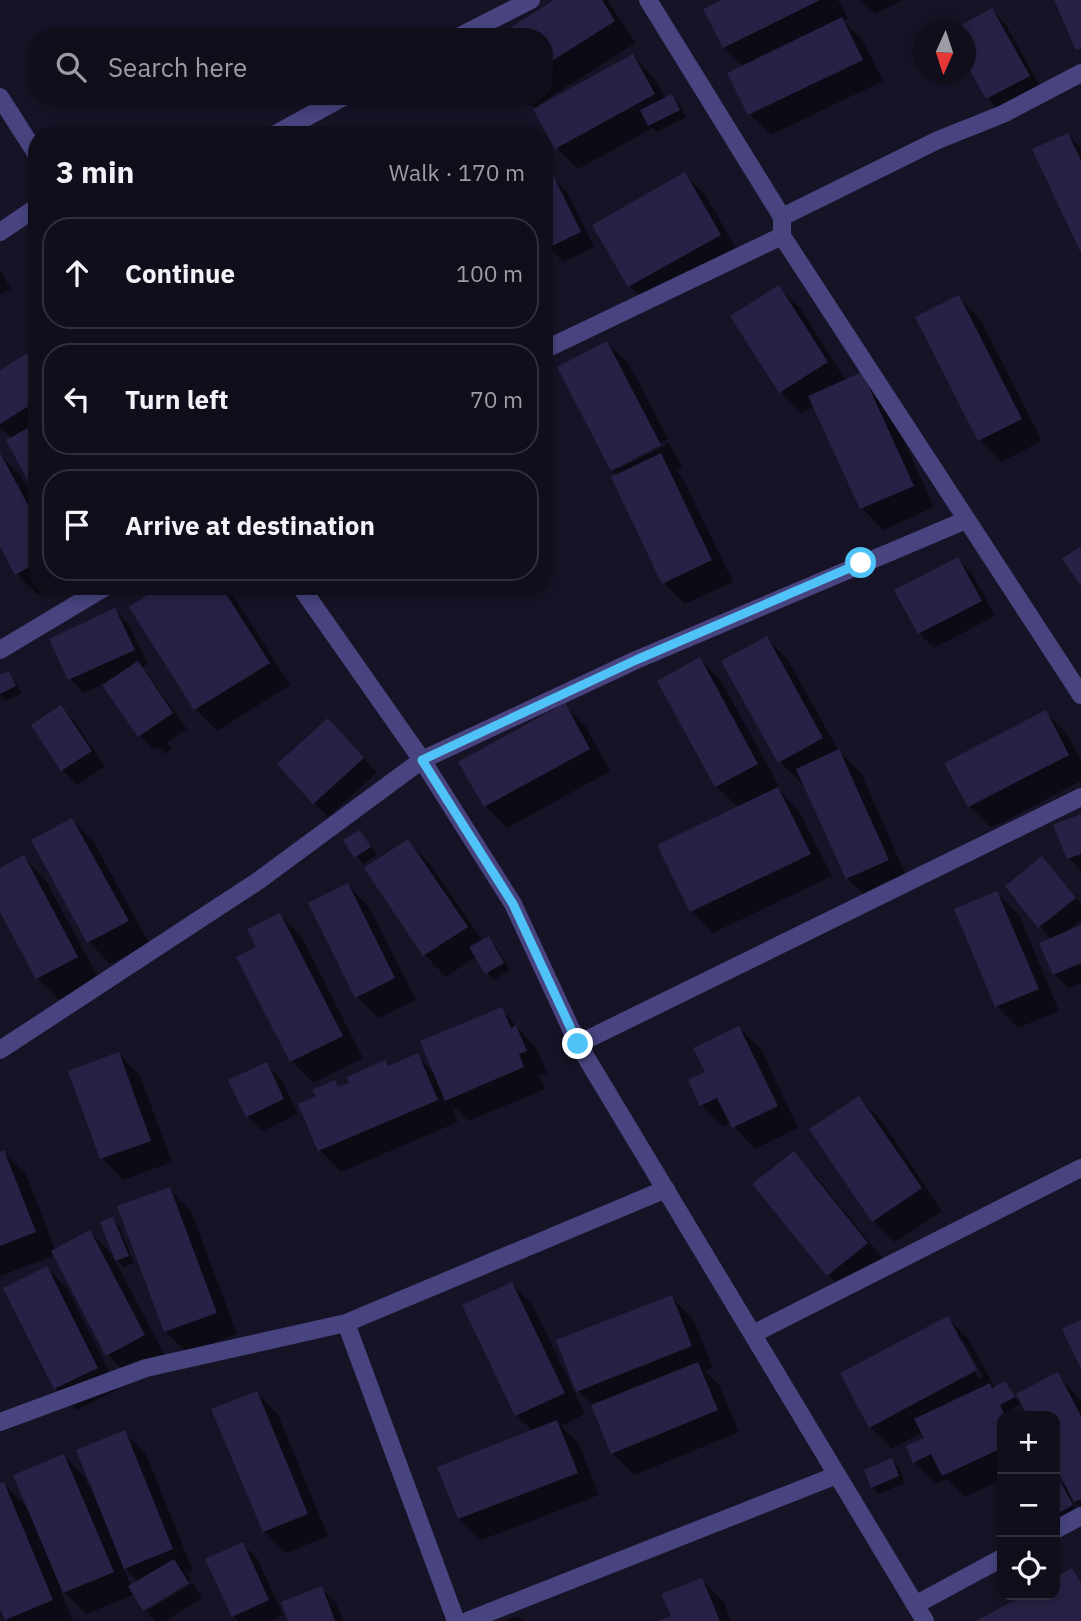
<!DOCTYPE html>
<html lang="en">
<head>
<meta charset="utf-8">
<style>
	:root { --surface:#110e1c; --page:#1e1c29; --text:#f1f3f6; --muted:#9c9ca3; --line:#302e3b }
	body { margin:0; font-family:"IBM Plex Sans",sans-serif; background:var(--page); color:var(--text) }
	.controls { position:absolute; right:21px; bottom:21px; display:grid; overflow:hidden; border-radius:14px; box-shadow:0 4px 10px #0003 }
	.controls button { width:63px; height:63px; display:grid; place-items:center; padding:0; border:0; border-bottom:2px solid var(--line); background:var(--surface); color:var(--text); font:35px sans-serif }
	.compass { position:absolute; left:913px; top:21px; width:63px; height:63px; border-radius:50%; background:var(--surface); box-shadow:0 4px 10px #0003; rotate:183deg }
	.stop { position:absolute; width:21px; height:21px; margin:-16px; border:5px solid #4fc3f7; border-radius:50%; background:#fff }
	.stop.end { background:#4fc3f7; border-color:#fff; box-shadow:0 2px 7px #0008 }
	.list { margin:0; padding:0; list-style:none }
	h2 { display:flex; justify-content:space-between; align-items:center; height:91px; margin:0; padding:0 28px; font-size:30px }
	h2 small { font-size:23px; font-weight:400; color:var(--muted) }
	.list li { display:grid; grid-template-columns:46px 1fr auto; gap:21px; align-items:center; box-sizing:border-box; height:112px; margin:0 14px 14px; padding:0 14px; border:2px solid var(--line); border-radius:28px }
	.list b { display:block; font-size:26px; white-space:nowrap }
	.list em { font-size:23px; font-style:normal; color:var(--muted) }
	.icon { flex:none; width:38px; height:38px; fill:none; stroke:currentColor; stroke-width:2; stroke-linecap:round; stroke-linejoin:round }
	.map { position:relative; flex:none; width:1081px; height:1621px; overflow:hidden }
	.search { position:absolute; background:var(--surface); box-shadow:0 4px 10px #0003; left:28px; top:28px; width:525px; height:77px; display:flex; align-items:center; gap:18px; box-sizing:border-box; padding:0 24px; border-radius:28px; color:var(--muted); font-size:26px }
	.panel { position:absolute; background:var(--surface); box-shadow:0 4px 10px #0003; left:28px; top:126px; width:525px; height:469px; border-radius:28px }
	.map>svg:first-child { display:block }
</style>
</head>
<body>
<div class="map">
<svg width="1081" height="1621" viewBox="0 0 1081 1621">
	<rect width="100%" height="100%" fill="#171326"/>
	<path fill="#0007" fill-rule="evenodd" d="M557 0H607L636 43 539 104 540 107 633 56 654 78 666 99 672 96 679 103 686 117 657 132 653 128 578 169 557 148 534 107 521 96H544V37Z
		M725 0H838L848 18 843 20 863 41 883 81 771 135 750 114 744 67 724 47Z
		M861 0H903L875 14Z
		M992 10 1006 25 1043 91 1002 113 988 98 965 58Z
		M1068 135 1081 148V249Z
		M685 174 706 196 741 257 651 308 629 286Z
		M552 177 567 192 594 247 564 262 549 247Z
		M0 270 11 289 0 295Z
		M779 288 801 309 846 381 862 374 883 396 934 507 883 530 862 508 815 405 802 413 781 392Z
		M959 297 980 319 1042 441 1001 462 979 440Z
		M607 343 629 364 668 439 618 465V469L669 443 682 467 675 470 682 477 733 582 685 604 664 583 618 476 612 470Z
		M37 349V492L12 438 0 427V372Z
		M0 455 20 475 37 506V586H55L38 595 17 574 0 543Z
		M958 559 972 573 995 616 934 648 919 633Z
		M165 586H227L290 685 217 731 195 709 131 607Z
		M115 610 129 625 148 664 142 667 187 729 167 742 172 748 165 754 158 747 154 750 140 736 104 684 84 693 70 679Z
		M766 638 788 660 839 752 861 773 909 882 869 900 847 878 804 782 801 783 779 761Z
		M700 659 721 681 779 786 776 787 799 811 832 876 713 933 692 911 739 808 716 786Z
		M8 673 22 693 6 701 0 695V677Z
		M564 705 586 727 610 771 507 828 485 806Z
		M61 708 75 722 105 766 77 785 63 770 33 726Z
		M1046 712 1067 734 1081 760V781L991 828 969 806 947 764Z
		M343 735 377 773 328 817 314 803Z
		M1081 816V871L1069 858 1056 826Z
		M71 820 93 841 149 943 110 964 89 942 33 841Z
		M360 832 377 855 363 864 345 841Z
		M408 841 429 863 483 941 488 938 495 945 510 970 493 980 477 956 446 977 425 955 367 869Z
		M23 857 45 879 99 979 59 1000 37 978 0 908V870Z
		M1042 858 1081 903V920L1065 933 1081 927V983L1069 988 1054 974 1052 940 1007 887Z
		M348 885 369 907 416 1000 378 1018 357 997Z
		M997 893 1019 915 1059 1011 1018 1028 996 1006Z
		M280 915 301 936 363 1058 313 1083 291 1061 259 948Z
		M501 1009 537 1049 547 1073 539 1076 545 1089 468 1121 451 1104 458 1122 341 1172 320 1150 318 1097 335 1083 340 1088 417 1056 435 1074Z
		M739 1028 761 1049 798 1128 755 1149 731 1123 723 1126 702 1105 707 1072Z
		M119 1054 140 1076 172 1162 123 1180 102 1158Z
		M266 1064 281 1079 298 1114 262 1131 247 1116Z
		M859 1098 881 1120 942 1211 895 1242 873 1221Z
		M4 1153 26 1174 55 1250 90 1232 116 1258 112 1219 119 1226 134 1263 124 1267 114 1259 166 1357 129 1376 108 1355 55 1255 0 1276V1154Z
		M793 1154 815 1175 888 1265 850 1296 828 1275Z
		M170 1189 191 1211 237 1334 187 1353 165 1331Z
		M47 1268 68 1290 118 1389 77 1410 55 1388Z
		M512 1284 533 1306 585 1414 561 1426 579 1444 599 1495 481 1540 459 1518 533 1431 516 1415Z
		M671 1297 693 1319 713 1368 705 1371 719 1385 739 1432 634 1475 612 1453 592 1405 578 1391Z
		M948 1318 969 1340 995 1388 1005 1383 1020 1404 1012 1409 1016 1416H1002V1479L965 1497 947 1479 936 1483 914 1462 926 1439 923 1432 892 1449 870 1427ZM959 1341H963L983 1377 979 1379Z
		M1057 1374 1081 1400V1507L1069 1496 1078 1513 1062 1522 1055 1514V1477L1069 1489 1055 1462V1416H1030L1019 1394Z
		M257 1393 278 1415 328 1536 286 1553 264 1531Z
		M124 1432 146 1454 193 1571 187 1573 191 1580 146 1607V1611L135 1594 86 1614 59 1587 73 1621H9L0 1604V1485L4 1484 30 1510 64 1456 85 1477 89 1487 93 1486ZM122 1564 139 1582 131 1587Z
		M892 1460 899 1467 905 1483 879 1494 873 1487Z
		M242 1544 257 1558 283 1615 269 1621H238L233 1616Z
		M702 1580 724 1602 731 1621H662L673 1617Z
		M193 1583 202 1598 165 1621H156L146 1611Z
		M322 1588 336 1603 343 1621H290Z
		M518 1616 523 1621H505Z"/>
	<path fill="#292145" d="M554 0H602L615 21 544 66V37H496Z
		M721 0H820L723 48 703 9Z
		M1054 0H1081V48L1076 50Z
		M992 8 1030 76 986 99 965 62V32H949Z
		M842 17 863 60 748 115 727 73Z
		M633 54 655 94 555 149 533 109Z
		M672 94 680 110 648 126 640 110Z
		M1068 133 1081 160V253L1032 149Z
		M685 172 721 235 628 287 592 225Z
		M553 175 581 232 548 248 544 241V179Z
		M779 285 828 362 779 393 730 316Z
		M959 295 1022 419 978 441 915 317Z
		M607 341 661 445 611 471 557 367Z
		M37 347V401L0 424V370Z
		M862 372 914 486 860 509 808 396Z
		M37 423V491L34 492 6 440Z
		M0 453 37 521V563L15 575 0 546Z
		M661 453 712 560 662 584 611 477Z
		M1081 546V586L1062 559Z
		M958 557 982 601 918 634 894 590Z
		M161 586H221L270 663 194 710 129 607Z
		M115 608 135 650 68 680 49 639Z
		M767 636 823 738 778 763 721 661Z
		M700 657 758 764 715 787 657 681Z
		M138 661 173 713 138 737 102 685Z
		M9 671 16 686 0 694V675Z
		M565 703 590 749 484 807 458 762Z
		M61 705 92 751 61 771 31 725Z
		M1046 710 1069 755 968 807 944 763Z
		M328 718 364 758 313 804 277 764Z
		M839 749 889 860 846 879 796 769Z
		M778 787 811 854 690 912 657 845Z
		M1081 814V854L1067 859 1053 825Z
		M72 818 129 921 87 943 31 840Z
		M360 830 371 847 354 858 343 840Z
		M408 839 468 927 423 956 364 868Z
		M24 855 78 957 36 979 0 912V868Z
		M1042 856 1076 898 1038 928 1005 886Z
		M348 883 395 978 355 998 308 903Z
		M997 891 1039 989 995 1007 954 909Z
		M280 913 343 1036 290 1062 236 957 256 947 247 929Z
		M1081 925V963L1053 975 1039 943Z
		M489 936 504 963 485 974 469 947Z
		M502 1007 511 1028 516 1025 527 1051 519 1054 524 1067 445 1101 420 1041Z
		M739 1026 778 1106 732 1128 717 1098 700 1106 688 1080 705 1072 693 1048Z
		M119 1052 151 1141 100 1159 68 1071Z
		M418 1053 438 1100 318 1151 298 1104 316 1096 312 1090 335 1080 338 1087 349 1083 347 1077 385 1060 388 1066Z
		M267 1062 284 1099 246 1117 228 1080Z
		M859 1096 922 1188 872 1222 809 1129Z
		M4 1150 36 1232 0 1246V1152Z
		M794 1151 868 1243 827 1276 752 1184Z
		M170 1187 217 1313 164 1332 117 1206Z
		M113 1217 129 1256 115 1261 100 1222Z
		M90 1230 145 1335 106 1356 51 1251Z
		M47 1266 98 1368 54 1389 3 1288Z
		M512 1282 565 1393 515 1416 462 1305Z
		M672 1295 692 1346 576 1392 556 1340Z
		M948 1316 977 1370 869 1428 840 1373Z
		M1081 1320V1369L1062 1329Z
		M698 1362 718 1410 611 1454 591 1405Z
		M1058 1372 1081 1416V1499L1074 1502 1055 1466V1416H1028L1016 1394Z
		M1005 1381 1015 1397 1000 1405 1005 1416H1002V1448L942 1476 931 1454 913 1463 906 1446 924 1438 914 1419 990 1383 992 1388Z
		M257 1391 308 1514 263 1532 211 1409Z
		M557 1420 578 1473 458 1519 437 1467Z
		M125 1430 173 1549 124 1569 76 1450Z
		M64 1454 114 1572 63 1593 13 1475Z
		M892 1458 899 1476 871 1488 864 1470Z
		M1055 1472 1073 1505 1055 1515Z
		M4 1482 53 1600 5 1620 0 1609V1483Z
		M243 1542 269 1600 232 1617 205 1559Z
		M174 1559 189 1583 143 1611 128 1586Z
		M1072 1568 1081 1583V1621H976L1024 1595H1055V1578Z
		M702 1578 720 1621H658L671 1616 661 1594Z
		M322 1586 335 1621H288L281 1602Z"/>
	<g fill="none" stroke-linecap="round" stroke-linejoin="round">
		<path stroke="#47447f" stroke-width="18" d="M648 0 782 217V236L1081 695
			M458 37 531 0
			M0 97 37 155
			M274 135 345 96
			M782 217 938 140 1003 114 1081 73
			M0 232 37 207
			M544 350 782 236
			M300 586 422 760 513 904 578 1044 925 1621
			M0 650 107 586
			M578 1044 1081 797
			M0 1050 258 881 422 760 636 660 966 520
			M753 1334 1081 1168
			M0 1422 146 1368 346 1323
			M1055 1530 1081 1516
			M915 1605 1002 1558
			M456 1621 346 1323 666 1189
			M467 1621 837 1475"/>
	</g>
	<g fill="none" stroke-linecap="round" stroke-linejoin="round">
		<path stroke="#4fc3f7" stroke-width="9" d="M578 1044 513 904 422 760 636 660 861 563"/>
	</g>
</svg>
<div class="controls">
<button>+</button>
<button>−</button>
<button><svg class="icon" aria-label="locate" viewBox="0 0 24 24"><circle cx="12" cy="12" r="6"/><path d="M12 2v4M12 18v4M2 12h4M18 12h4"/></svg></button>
</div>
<svg class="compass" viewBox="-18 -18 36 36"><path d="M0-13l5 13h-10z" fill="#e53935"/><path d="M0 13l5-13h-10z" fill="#9c9ca3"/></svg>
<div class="stop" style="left:861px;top:563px"></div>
<div class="stop end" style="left:578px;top:1044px"></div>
<div class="search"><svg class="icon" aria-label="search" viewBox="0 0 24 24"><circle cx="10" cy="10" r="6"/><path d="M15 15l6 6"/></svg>Search here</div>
<section class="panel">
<h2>3 min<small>Walk · 170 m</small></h2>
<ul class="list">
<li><svg class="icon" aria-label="ahead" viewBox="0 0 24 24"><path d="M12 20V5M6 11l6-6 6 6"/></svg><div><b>Continue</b></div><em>100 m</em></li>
<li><svg class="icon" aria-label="left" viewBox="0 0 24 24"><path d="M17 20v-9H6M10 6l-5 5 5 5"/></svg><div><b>Turn left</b></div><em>70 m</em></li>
<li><svg class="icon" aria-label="arrive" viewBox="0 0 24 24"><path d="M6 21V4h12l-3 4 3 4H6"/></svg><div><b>Arrive at destination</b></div></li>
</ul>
</section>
</div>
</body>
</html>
